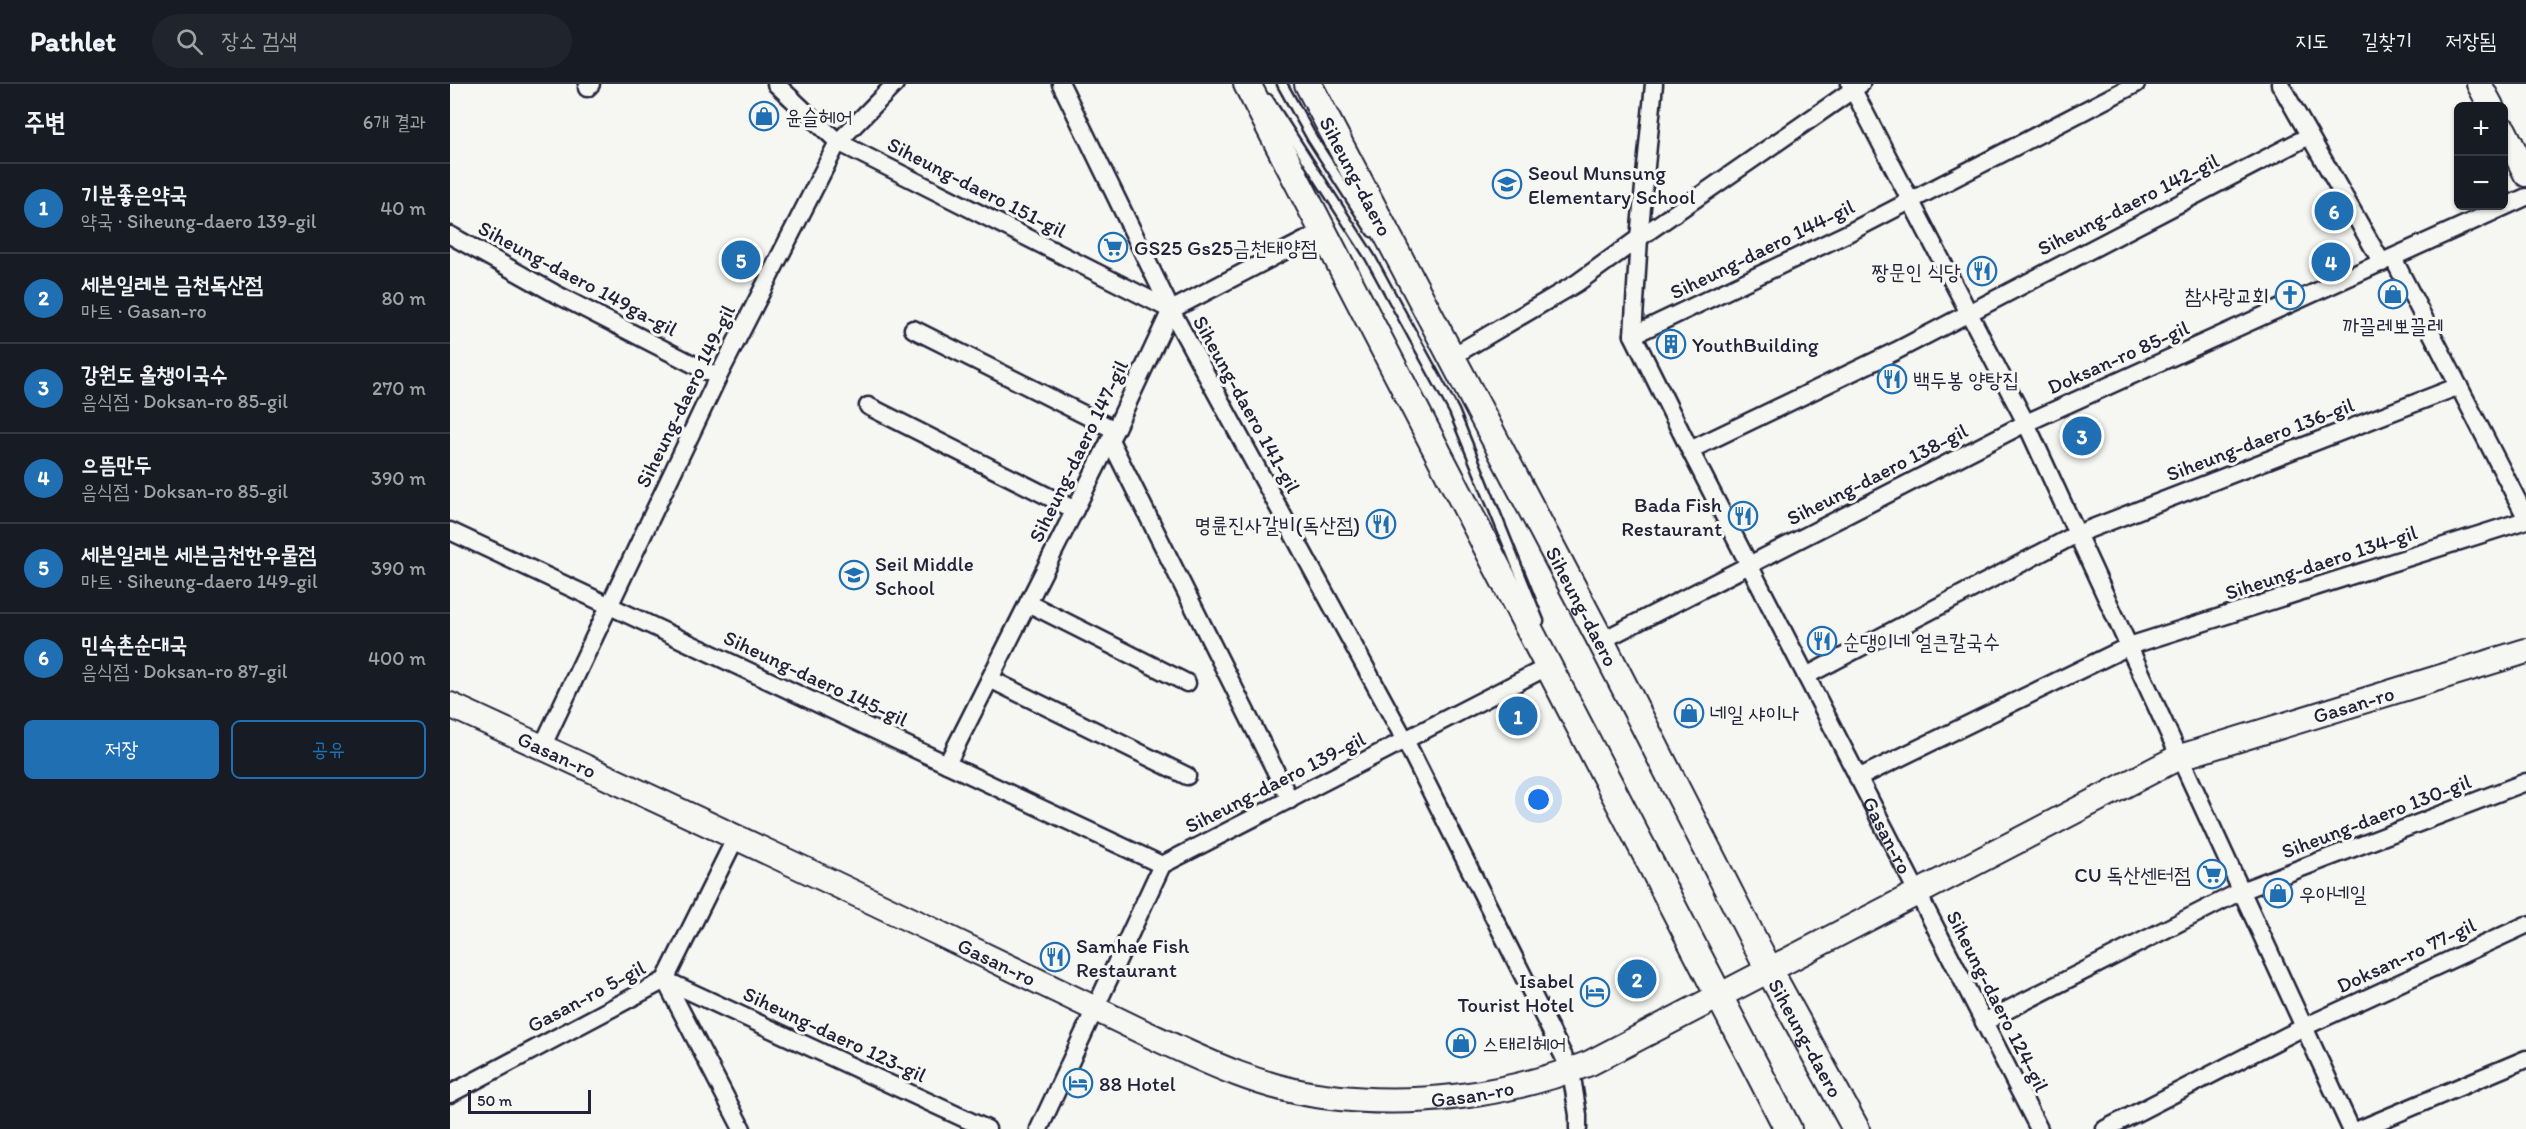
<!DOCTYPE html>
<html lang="ko">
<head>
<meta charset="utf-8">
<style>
	:root { --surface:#171b24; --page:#20242c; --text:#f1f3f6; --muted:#9ea1a6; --line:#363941; --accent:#1f6fb2 }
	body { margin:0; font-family:Itim,"Poor Story",sans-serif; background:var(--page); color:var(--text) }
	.controls { position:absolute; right:18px; top:18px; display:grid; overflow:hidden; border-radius:9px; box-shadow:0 2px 4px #0004 }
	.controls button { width:54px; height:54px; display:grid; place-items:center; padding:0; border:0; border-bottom:2px solid var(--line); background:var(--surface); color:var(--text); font:30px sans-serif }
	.scale { position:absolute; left:18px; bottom:15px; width:123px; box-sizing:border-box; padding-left:6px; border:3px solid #22223b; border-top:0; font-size:16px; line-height:21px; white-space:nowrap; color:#22223b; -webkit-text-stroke:4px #f6f6f2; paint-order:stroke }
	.you { position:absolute; left:1089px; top:716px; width:21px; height:21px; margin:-15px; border:4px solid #fff; border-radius:50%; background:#1a73e8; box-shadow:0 0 0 9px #1a73e833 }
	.badge { display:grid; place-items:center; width:39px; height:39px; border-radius:50%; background:var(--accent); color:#fff; font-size:20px; font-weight:700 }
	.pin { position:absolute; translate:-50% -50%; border:3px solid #fff; box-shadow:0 2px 6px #0006 }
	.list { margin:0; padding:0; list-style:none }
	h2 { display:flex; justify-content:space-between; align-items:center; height:78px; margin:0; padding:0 24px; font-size:26px }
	h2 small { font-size:20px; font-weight:400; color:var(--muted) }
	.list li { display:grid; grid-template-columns:39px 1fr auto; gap:18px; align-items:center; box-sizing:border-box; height:90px; padding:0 24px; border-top:2px solid var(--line) }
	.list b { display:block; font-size:22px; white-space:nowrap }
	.list p { margin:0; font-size:20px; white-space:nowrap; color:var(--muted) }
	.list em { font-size:20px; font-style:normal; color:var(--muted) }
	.actions { display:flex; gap:12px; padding:18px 24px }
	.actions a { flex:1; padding:14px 0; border:2px solid var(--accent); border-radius:9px; text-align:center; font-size:21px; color:var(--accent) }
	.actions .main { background:var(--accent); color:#fff }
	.icon { flex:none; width:33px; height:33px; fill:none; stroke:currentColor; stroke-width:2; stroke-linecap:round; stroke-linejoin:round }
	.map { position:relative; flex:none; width:2076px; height:1045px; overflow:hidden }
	header { display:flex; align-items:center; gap:36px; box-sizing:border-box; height:84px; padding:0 30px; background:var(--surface); border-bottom:2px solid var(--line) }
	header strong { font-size:28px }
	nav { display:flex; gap:33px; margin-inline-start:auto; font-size:21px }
	.search { width:420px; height:54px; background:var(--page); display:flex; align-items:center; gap:15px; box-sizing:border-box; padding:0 21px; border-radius:33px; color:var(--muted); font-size:22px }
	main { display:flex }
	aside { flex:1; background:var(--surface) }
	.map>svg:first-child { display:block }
</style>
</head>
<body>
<header>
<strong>Pathlet</strong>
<div class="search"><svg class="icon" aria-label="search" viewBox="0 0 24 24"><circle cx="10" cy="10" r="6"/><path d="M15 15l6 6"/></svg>장소 검색</div>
<nav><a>지도</a><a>길찾기</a><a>저장됨</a></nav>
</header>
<main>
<aside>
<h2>주변<small>6개 결과</small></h2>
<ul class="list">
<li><span class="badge">1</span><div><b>기분좋은약국</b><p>약국 · Siheung-daero 139-gil</p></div><em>40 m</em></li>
<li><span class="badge">2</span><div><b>세븐일레븐 금천독산점</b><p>마트 · Gasan-ro</p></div><em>80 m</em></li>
<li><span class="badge">3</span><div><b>강원도 올챙이국수</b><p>음식점 · Doksan-ro 85-gil</p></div><em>270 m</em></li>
<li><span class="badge">4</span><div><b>으뜸만두</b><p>음식점 · Doksan-ro 85-gil</p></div><em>390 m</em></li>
<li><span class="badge">5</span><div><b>세븐일레븐 세븐금천한우물점</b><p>마트 · Siheung-daero 149-gil</p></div><em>390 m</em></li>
<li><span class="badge">6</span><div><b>민속촌순대국</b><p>음식점 · Doksan-ro 87-gil</p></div><em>400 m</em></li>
</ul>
<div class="actions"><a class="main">저장</a><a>공유</a></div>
</aside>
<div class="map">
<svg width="2076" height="1045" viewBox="0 0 2076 1045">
	<rect width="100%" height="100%" fill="#f6f6f2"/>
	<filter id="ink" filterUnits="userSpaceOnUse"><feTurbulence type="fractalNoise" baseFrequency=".0167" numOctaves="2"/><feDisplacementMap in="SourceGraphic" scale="12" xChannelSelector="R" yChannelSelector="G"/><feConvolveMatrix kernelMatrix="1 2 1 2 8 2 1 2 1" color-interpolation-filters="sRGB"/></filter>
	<g filter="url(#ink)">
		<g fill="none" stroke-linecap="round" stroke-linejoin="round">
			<g stroke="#22223b" stroke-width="13">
				<path id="service" d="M832 0 862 54 922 148
					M818 15 920 173 1004 327 1089 537"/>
			</g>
			<g stroke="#22223b" stroke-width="21">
				<g id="minor">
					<path d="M326 0 388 58 721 226"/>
					<path d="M611 0 721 226 955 656 1121 987 1128 1031V1045"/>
					<path id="s1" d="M1204 0 1189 154 1183 251 1240 366 1589 1045"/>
					<path d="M1400 0 1576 339 1901 1045"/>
					<path d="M1830 0 1932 179"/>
					<path d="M137 4 141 0"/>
					<path d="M0 151 104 209 268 293"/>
					<path d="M1943 174 2076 433"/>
					<path d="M463 245 665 346"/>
					<path d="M1183 251 1398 149 1686 0"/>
					<path d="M1001 273 1127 199 1189 154 1411 0"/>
					<path d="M418 322 625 426"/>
					<path d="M660 356 840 716"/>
					<path d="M1240 366 1446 267 1859 52"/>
					<path d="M0 447 712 781"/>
					<path d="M578 519 737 599"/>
					<path d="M1151 557 1576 339 2076 113"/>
					<path d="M1356 592 1627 450 2009 302"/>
					<path d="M540 595 737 692"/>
					<path d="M92 663 268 293 388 58 445 0"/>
					<path d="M497 680 665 346 721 226 873 147"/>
					<path d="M1408 694 1679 562 2076 436"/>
					<path d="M215 896 537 1045"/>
					<path d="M215 896 292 1045"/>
					<path d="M1534 938 1791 807 2076 698"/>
					<path d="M0 1010 215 896 287 751"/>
					<path d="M589 1045 712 781 1099 582"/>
					<path d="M1655 1045 1854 943 2076 841"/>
					<path d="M1910 1045 2076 975"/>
				</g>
			</g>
			<g stroke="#22223b" stroke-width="28">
				<g id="secondary">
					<path d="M2029 0 2041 22"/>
					<path d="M2054 46 2076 90"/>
					<path id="s2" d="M0 621C178 702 355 785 532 870 586 896 639 922 693 948 751 975 809 1004 873 1012 963 1024 1055 1012 1140 979L1727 674 2076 567"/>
				</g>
			</g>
			<g stroke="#22223b" stroke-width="30">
				<g id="primary">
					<path d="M797 0 1338 1045"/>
					<path id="s3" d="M858 0 1151 557 1319 886 1406 1045"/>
				</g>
			</g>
			<use href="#service" stroke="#f6f6f2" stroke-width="8"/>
			<use href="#minor" stroke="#f6f6f2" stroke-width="16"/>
			<use href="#secondary" stroke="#f6f6f2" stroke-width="24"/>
			<use href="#primary" stroke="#f6f6f2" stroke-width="26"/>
		</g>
	</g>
	<defs>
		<g id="shop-ring" transform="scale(1.5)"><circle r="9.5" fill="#f6f6f2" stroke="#1f6fb2" stroke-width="1.5"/><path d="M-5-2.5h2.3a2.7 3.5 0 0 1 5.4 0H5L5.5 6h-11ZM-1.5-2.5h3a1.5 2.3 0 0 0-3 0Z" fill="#1f6fb2"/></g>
		<g id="school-ring" transform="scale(1.5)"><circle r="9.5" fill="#f6f6f2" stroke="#1f6fb2" stroke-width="1.5"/><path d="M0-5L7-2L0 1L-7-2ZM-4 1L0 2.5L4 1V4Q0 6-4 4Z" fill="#1f6fb2"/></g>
		<g id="supermarket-ring" transform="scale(1.5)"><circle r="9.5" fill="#f6f6f2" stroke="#1f6fb2" stroke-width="1.5"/><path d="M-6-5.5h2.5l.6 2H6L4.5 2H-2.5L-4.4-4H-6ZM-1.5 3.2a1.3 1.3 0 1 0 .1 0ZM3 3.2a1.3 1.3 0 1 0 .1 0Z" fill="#1f6fb2"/></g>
		<g id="restaurant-ring" transform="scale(1.5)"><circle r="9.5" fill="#f6f6f2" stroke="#1f6fb2" stroke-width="1.5"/><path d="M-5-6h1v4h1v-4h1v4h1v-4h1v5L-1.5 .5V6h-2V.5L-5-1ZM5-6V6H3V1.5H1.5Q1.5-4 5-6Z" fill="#1f6fb2"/></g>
		<g id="church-ring" transform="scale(1.5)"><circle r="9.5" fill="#f6f6f2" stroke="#1f6fb2" stroke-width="1.5"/><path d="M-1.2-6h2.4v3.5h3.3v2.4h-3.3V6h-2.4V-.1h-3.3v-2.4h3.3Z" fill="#1f6fb2"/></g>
		<g id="building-ring" transform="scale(1.5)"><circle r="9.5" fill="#f6f6f2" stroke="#1f6fb2" stroke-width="1.5"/><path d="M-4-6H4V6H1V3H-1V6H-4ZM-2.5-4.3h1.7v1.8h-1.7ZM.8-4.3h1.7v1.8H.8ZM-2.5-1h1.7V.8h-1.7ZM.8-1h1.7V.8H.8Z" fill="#1f6fb2"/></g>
		<g id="hotel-ring" transform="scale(1.5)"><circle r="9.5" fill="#f6f6f2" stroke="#1f6fb2" stroke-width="1.5"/><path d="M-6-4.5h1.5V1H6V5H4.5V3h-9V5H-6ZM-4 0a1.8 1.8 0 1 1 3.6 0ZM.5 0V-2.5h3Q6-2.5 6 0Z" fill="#1f6fb2"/></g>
	</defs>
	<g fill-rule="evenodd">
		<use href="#shop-ring" x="314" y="32"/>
		<use href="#school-ring" x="1057" y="100"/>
		<use href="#supermarket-ring" x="663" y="163"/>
		<use href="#restaurant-ring" x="1532" y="187"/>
		<use href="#shop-ring" x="1943" y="210"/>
		<use href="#church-ring" x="1840" y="211"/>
		<use href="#building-ring" x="1221" y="260"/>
		<use href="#restaurant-ring" x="1442" y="295"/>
		<use href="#restaurant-ring" x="1293" y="432"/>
		<use href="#restaurant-ring" x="931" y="440"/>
		<use href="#school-ring" x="404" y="491"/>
		<use href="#restaurant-ring" x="1372" y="557"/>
		<use href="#shop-ring" x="1239" y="629"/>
		<use href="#supermarket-ring" x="1762" y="790"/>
		<use href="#shop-ring" x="1828" y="809"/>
		<use href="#restaurant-ring" x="605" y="873"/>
		<use href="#hotel-ring" x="1145" y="908"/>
		<use href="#shop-ring" x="1011" y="959"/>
		<use href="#hotel-ring" x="628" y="999"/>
	</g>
	<g text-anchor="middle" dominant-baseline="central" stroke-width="6" stroke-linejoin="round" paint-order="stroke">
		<g font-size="21" fill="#22223b" stroke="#f6f6f2" text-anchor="start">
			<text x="335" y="32">윤슬헤어</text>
			<text x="1078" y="88">Seoul Munsung<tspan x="1078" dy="24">Elementary School</tspan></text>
			<text x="684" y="163">GS25 Gs25금천태양점</text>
			<text x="1511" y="187" text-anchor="end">짱문인 식당</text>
			<text x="1819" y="211" text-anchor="end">참사랑교회</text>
			<text x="1943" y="241" text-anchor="middle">까끌레뽀끌레</text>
			<text x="1242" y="260">YouthBuilding</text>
			<text x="1463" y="295">백두봉 양탕집</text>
			<text x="1272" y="420" text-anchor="end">Bada Fish<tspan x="1272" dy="24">Restaurant</tspan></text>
			<text x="910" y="440" text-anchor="end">명륜진사갈비(독산점)</text>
			<text x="425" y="479">Seil Middle<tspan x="425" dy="24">School</tspan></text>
			<text x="1393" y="557">순댕이네 얼큰칼국수</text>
			<text x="1260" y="629">네일 샤이나</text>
			<text x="1741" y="790" text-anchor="end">CU 독산센터점</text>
			<text x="1849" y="809">우아네일</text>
			<text x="626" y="861">Samhae Fish<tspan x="626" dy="24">Restaurant</tspan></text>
			<text x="1124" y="896" text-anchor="end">Isabel<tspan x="1124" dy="24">Tourist Hotel</tspan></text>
			<text x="1032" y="959">스태리헤어</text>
			<text x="649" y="999">88 Hotel</text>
		</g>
		<g font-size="21" fill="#22223b" stroke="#f6f6f2">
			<text stroke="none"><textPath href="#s3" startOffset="104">Siheung-daero</textPath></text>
			<text transform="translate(527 103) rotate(27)">Siheung-daero 151-gil</text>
			<text transform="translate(1678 120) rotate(-27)">Siheung-daero 142-gil</text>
			<text transform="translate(1312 165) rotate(-26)">Siheung-daero 144-gil</text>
			<text transform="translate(128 194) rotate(28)">Siheung-daero 149ga-gil</text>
			<text transform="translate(1668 273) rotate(-24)">Doksan-ro 85-gil</text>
			<text transform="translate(235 312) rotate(-64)">Siheung-daero 149-gil</text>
			<text transform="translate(797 320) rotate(61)">Siheung-daero 141-gil</text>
			<text transform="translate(1810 355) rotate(-21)">Siheung-daero 136-gil</text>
			<text transform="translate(628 367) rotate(-64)">Siheung-daero 147-gil</text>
			<text transform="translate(1427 390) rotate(-27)">Siheung-daero 138-gil</text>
			<text transform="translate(1871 478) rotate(-18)">Siheung-daero 134-gil</text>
			<text stroke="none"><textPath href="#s3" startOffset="590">Siheung-daero</textPath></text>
			<text transform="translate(366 594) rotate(25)">Siheung-daero 145-gil</text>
			<text stroke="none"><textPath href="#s2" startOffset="2076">Gasan-ro</textPath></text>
			<text stroke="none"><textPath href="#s2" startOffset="118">Gasan-ro</textPath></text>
			<text transform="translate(825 698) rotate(-27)">Siheung-daero 139-gil</text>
			<text transform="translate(1926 732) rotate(-21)">Siheung-daero 130-gil</text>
			<text stroke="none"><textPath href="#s1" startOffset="813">Gasan-ro</textPath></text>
			<text transform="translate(1956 871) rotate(-25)">Doksan-ro 77-gil</text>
			<text stroke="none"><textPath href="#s2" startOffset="604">Gasan-ro</textPath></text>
			<text transform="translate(136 912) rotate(-28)">Gasan-ro 5-gil</text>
			<text transform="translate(1548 917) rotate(63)">Siheung-daero 124-gil</text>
			<text transform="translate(385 950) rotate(25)">Siheung-daero 123-gil</text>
			<text stroke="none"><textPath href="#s3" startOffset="1076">Siheung-daero</textPath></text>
			<text stroke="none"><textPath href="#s2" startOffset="1108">Gasan-ro</textPath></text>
		</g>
	</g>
</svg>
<div class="controls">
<button>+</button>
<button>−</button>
</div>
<div class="scale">50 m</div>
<div class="you"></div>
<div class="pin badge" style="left:1068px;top:632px">1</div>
<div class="pin badge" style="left:1187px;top:895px">2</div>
<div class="pin badge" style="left:1632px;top:352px">3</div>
<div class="pin badge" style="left:1881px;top:178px">4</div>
<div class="pin badge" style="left:291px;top:176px">5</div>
<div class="pin badge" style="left:1884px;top:127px">6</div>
</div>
</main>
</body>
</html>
